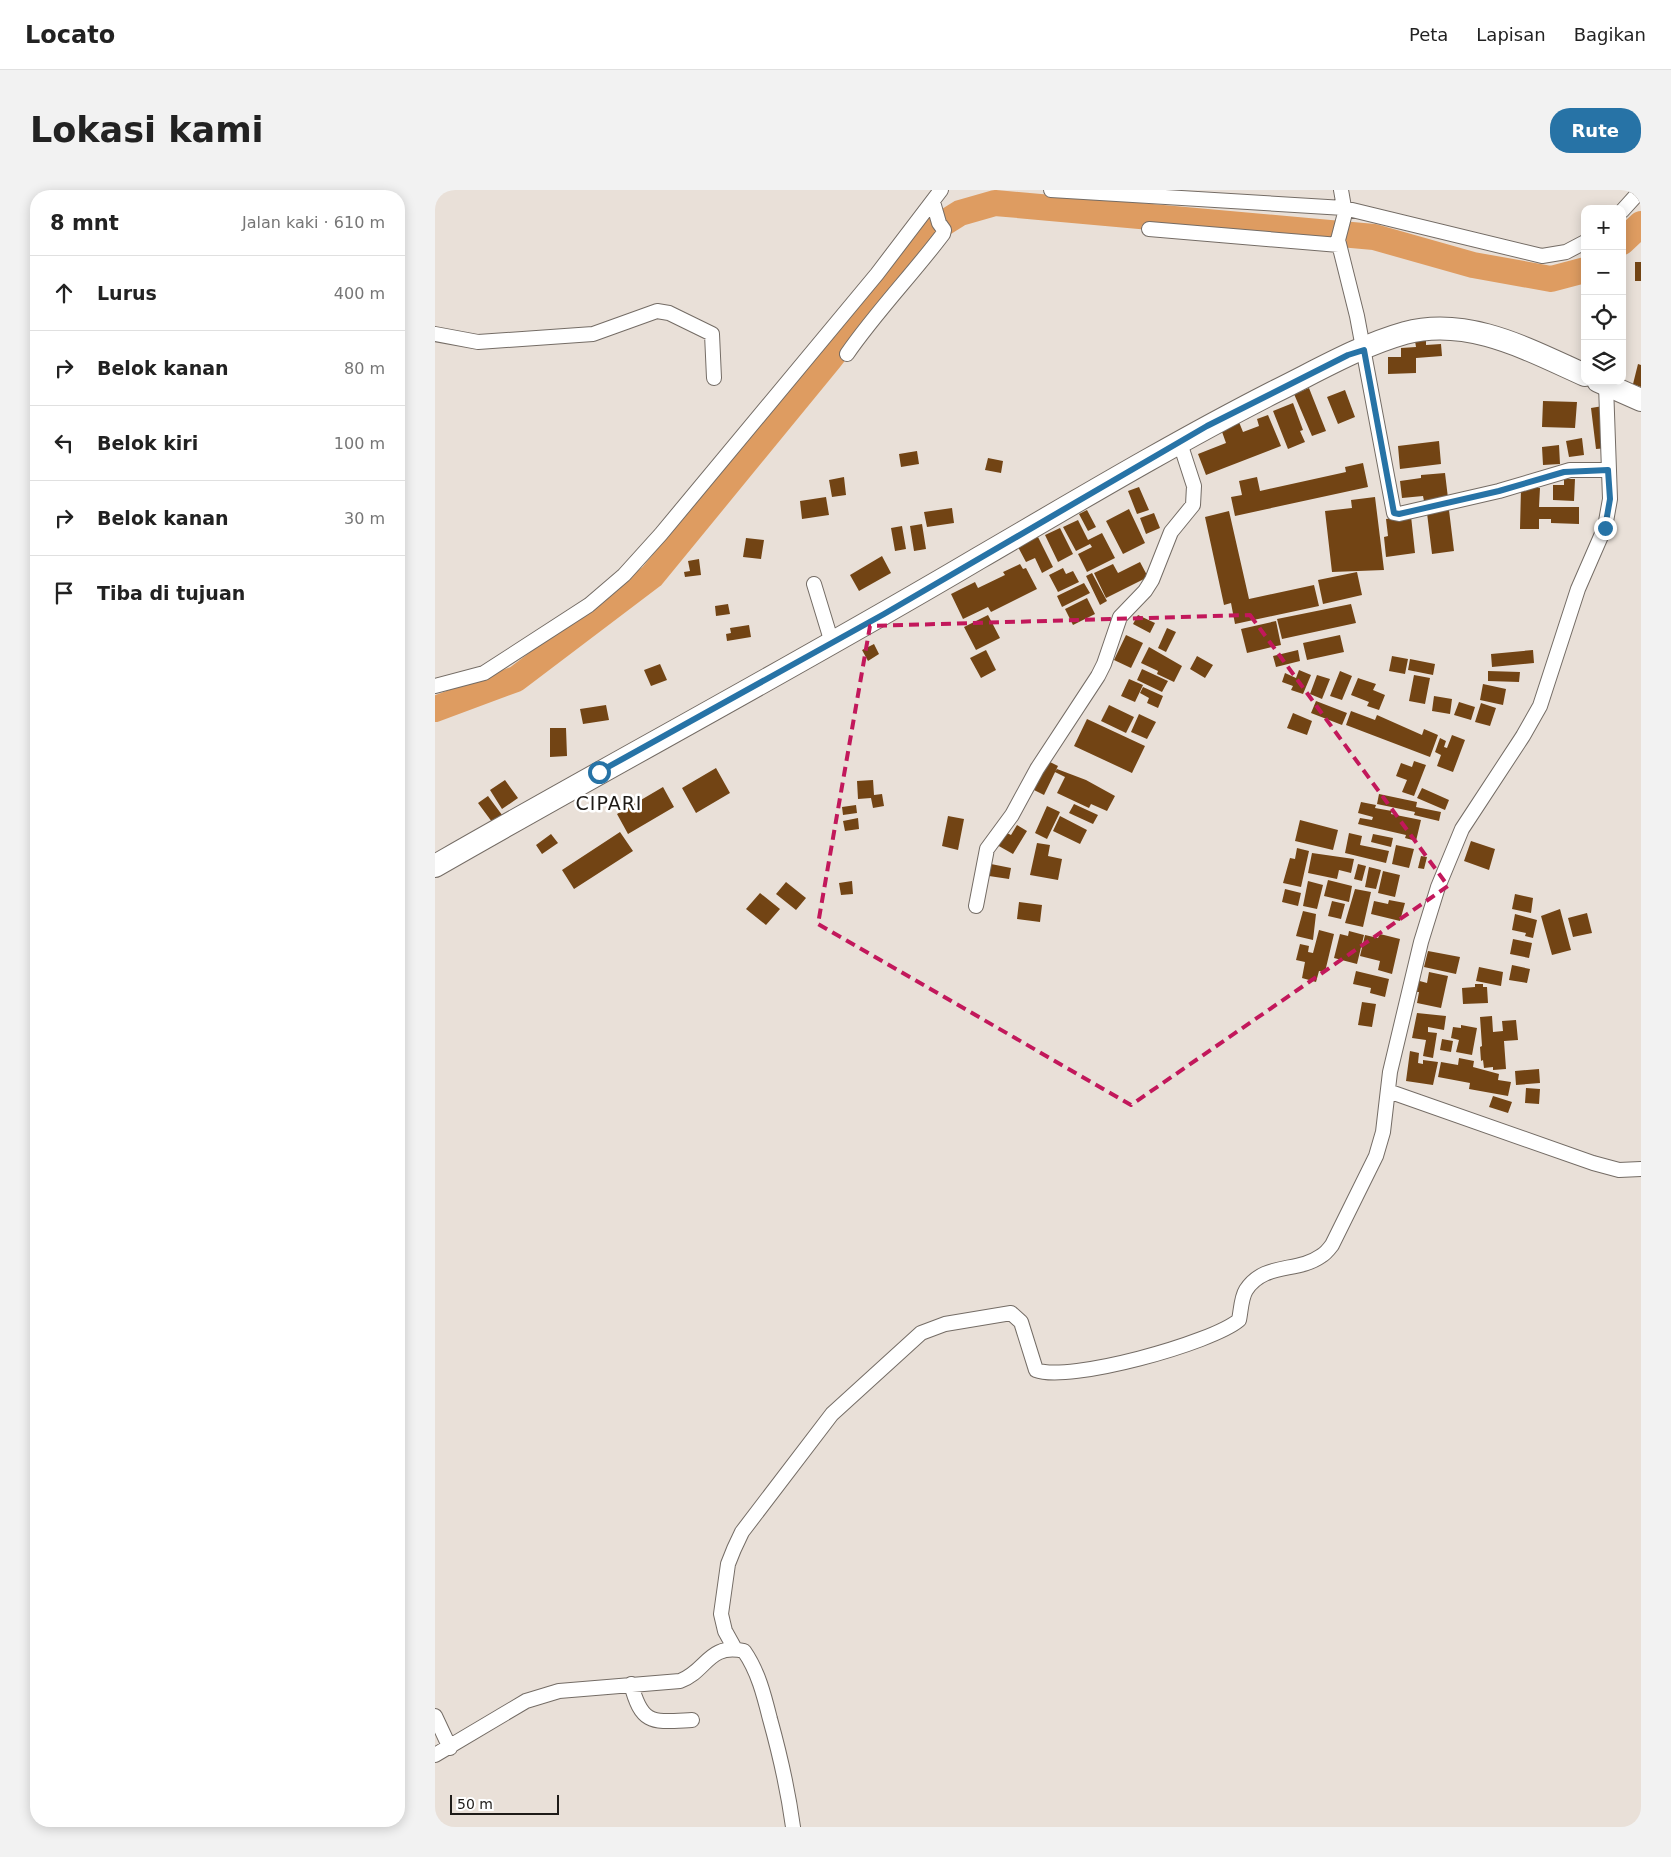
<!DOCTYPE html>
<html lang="id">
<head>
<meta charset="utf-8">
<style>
	:root { --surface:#fff; --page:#f2f2f2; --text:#222; --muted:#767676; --line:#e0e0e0; --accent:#2773a6 }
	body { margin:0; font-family:"DejaVu Sans",sans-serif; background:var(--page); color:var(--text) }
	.controls { position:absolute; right:15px; top:15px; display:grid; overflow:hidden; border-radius:10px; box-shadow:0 2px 12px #0003 }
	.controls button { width:45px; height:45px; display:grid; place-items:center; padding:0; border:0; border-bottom:1px solid var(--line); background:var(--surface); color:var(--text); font:25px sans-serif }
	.scale { position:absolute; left:15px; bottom:12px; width:109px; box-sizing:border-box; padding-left:5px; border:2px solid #1e1b18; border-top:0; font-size:14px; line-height:18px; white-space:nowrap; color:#1e1b18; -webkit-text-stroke:4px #fff; paint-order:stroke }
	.stop { position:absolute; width:15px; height:15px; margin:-11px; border:4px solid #2773a6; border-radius:50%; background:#fff }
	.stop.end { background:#2773a6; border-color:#fff; box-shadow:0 1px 5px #0008 }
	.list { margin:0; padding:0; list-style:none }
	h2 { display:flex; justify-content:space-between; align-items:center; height:65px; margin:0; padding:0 20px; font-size:21px }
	h2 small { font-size:16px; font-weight:400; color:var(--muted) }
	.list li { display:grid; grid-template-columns:32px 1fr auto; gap:15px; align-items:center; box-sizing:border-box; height:75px; padding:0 20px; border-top:1px solid var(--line) }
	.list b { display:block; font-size:19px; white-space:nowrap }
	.list em { font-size:16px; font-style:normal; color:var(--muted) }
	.icon { flex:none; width:28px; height:28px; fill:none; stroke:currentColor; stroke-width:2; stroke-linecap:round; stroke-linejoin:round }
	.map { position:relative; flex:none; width:1206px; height:1637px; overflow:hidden; border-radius:20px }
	header { display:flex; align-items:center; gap:30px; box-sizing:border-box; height:70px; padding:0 25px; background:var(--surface); border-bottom:1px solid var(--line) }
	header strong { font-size:24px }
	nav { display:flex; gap:28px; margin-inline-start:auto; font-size:18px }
	.intro { display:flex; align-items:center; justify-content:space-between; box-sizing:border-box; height:120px; padding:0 30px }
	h1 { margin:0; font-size:35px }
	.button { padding:12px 22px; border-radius:20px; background:var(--accent); color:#fff; font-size:18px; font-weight:700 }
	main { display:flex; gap:30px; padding:0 30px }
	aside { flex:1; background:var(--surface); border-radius:20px; box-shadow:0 2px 12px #0003 }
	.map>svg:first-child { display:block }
</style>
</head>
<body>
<header>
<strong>Locato</strong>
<nav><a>Peta</a><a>Lapisan</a><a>Bagikan</a></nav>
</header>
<div class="intro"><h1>Lokasi kami</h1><a class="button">Rute</a></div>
<main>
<aside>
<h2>8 mnt<small>Jalan kaki · 610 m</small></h2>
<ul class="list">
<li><svg class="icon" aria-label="ahead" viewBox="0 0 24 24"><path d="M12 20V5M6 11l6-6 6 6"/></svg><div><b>Lurus</b></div><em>400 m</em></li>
<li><svg class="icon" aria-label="right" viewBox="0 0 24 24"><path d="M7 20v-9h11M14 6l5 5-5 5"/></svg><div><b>Belok kanan</b></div><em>80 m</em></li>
<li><svg class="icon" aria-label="left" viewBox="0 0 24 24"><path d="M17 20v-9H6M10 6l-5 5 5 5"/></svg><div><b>Belok kiri</b></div><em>100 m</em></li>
<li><svg class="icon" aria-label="right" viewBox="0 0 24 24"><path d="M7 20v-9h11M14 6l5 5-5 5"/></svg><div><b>Belok kanan</b></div><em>30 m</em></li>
<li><svg class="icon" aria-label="arrive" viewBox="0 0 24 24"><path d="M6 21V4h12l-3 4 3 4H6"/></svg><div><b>Tiba di tujuan</b></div></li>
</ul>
</aside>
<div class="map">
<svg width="1206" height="1637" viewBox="0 0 1206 1637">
	<rect width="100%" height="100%" fill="#e9e0d8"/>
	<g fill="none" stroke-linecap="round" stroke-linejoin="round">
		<path stroke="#de9c61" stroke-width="26" d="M1187 52 1206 34
			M0 519 81 489 217 386 394 170 493 43 525 23 560 13 939 47 1038 75 1116 89 1150 80"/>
	</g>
	<path fill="#724414" d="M1200 72H1206V91H1200Z
		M980 151H991V155L1006 154 1007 166 981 168V183L953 184V167H966V158L981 157Z
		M1203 174 1206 175V197L1198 194Z
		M874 198 891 241 877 246 859 204Z
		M910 200 920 227 903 234 892 207Z
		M1108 211 1142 212 1140 238 1107 237Z
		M858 213 868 240 865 241 870 252 853 259 838 221Z
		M1168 216 1173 258 1161 259 1156 218Z
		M833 225 846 256 771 285 763 264 791 253 786 239 804 232 808 242 824 236 822 229Z
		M1147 248 1149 265 1134 267 1131 251Z
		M1004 251 1006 274 965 279 963 256Z
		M1124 255 1125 274 1108 275 1107 257Z
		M482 261 484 274 466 277 464 264Z
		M553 268 568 271 566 283 550 280Z
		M928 273 933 297 800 326 796 307 807 305 804 291 822 287 825 301 911 282 910 277Z
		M1010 283 1013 308 989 311 988 306 967 308 965 291 986 288V285Z
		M409 287 411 305 397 307 394 290Z
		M1129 289H1140L1139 311 1118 310V295H1129Z
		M704 297 714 320 702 324 693 301Z
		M1086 298H1105L1104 317H1144V334L1116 333V329H1104V339H1085Z
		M391 307 394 325 367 329 365 311Z
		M940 307 949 380 897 382 890 321 917 318 916 310Z
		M517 318 519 333 492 337 489 322Z
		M694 319 710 353 688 364 671 331Z
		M652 320 661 337 653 341 644 324Z
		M1014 320 1019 361 997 364 992 323Z
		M794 321 814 409 879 395 884 416 800 434 796 413 789 415 770 327Z
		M719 323 725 338 711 344 705 328Z
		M976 326 980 363 951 367 949 347 953 346 951 329Z
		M643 330 653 350 667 343 680 368 652 382 643 364 657 357 655 354 641 361 628 337Z
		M487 334 491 359 479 361 475 336Z
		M467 336 471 359 460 361 456 338Z
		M625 338 638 364 623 372 610 345Z
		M603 347 618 377 607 383 600 368 591 372 583 357Z
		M311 348 329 350 326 369 308 367Z
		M447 366 456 383 424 401 415 385Z
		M264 369 266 385 250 387 249 382 255 381 253 371Z
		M705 372 713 387 671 408 659 383 678 374 683 383Z
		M585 374 588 379 591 378 602 399 556 422 553 417 528 429 516 404 540 392 543 398 570 385 568 382Z
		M628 378 631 384 638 381 644 392 623 402 614 385Z
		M922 382 927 405 888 414 883 390Z
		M657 383 672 411 665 415 651 386Z
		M649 393 655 403 627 417 622 406Z
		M652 408 660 424 638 435 630 419Z
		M293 414 295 424 281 426 280 416Z
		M916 414 921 433 847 449 842 429Z
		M553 425 565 448 541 460 529 437Z
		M703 425 720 433 715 443 698 434Z
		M841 431 846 455 812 463 806 439Z
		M314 435 316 447 292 451 291 444 296 443 295 438Z
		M732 438 741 442 731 462 723 458Z
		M691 445 708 453 696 478 679 470Z
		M905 445 909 462 872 470 868 453Z
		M439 454 444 464 433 471 427 460Z
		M714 457 747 476 739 492 722 484 723 481 706 473Z
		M551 460 561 480 546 488 535 468Z
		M863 460 865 471 841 477 838 466Z
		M1098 460 1099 473 1057 477 1056 464Z
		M762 466 778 475 770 488 755 479Z
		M957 466 973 469 970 484 954 481Z
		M975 469 1000 474 998 485 973 480Z
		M225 474 232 490 216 496 209 480Z
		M707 479 733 491 727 502 702 490Z
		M864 480 876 485 868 504 856 500 858 496 847 492 850 483 861 488Z
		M905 481 917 486 907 510 895 506Z
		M1053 481 1085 482 1084 492 1053 491Z
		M882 485 895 489 887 509 875 504Z
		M979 485 995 488 990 514 974 511Z
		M923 488 941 494 938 500 950 505 944 520 932 516 934 512 916 505Z
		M694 489 708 495 700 512 686 506Z
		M1048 494 1071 499 1068 515 1045 510Z
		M708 497 728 506 723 518 712 513 714 508 705 503Z
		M999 506 1017 509 1015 524 997 521Z
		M881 511 912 523 907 535 876 523Z
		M1024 512 1040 517 1036 530 1019 525Z
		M1046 513 1061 518 1055 536 1040 532Z
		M171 515 174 530 148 534 145 519Z
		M674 515 699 527 691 543 666 531Z
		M916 521 940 530 942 525 987 545 989 539 1003 545 995 567 911 535Z
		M858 523 877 531 872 545 852 538Z
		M704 524 721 532 712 549 696 542Z
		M652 529 710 556 697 583 639 556Z
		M115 538H131L132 566 115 567Z
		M1017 545 1030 550 1018 582 1002 576 1006 565 1000 562 1005 548 1011 551 1009 557 1012 558Z
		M613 571 623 576 609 605 599 600Z
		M979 571 991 575 979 606 967 602 972 590 961 586 966 573 977 577Z
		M281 578 295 603 261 623 247 598Z
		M622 579 651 590 680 606 672 621 656 614 654 618 622 603 630 587 620 582Z
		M70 590 83 608 67 619 55 600Z
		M438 590 439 605 447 604 449 616 438 618 436 608 423 609 422 591Z
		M228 597 239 617 193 644 182 624Z
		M987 598 1014 610 1010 620 982 608Z
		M944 604 982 612 981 617 1006 622 1004 631 979 625 980 622 942 614Z
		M53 606 70 629 60 636 43 613Z
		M926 612 941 615 940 618 957 621 956 624 986 630 981 651 970 648 971 645 923 634 925 628 937 630 938 627 923 623Z
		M639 614 663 625 658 634 634 623Z
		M421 615 422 623 408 625 407 617Z
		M612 616 625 622 612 649 600 643Z
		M513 626 529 629 523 660 507 656Z
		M625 626 652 640 645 654 618 641Z
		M423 628 424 639 410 641 408 631Z
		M865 630 903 640 898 660 860 651Z
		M582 635 592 641 578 664 562 655 570 642 576 645Z
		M185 642 198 661 139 699 127 680Z
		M914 643 927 646 925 655 954 661 951 673 910 663Z
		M116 644 123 653 107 664 101 655Z
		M938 644 958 648 956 657 936 652Z
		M1036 651 1060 659 1054 680 1029 671Z
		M602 653 615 655 613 666 627 669 623 690 595 685Z
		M961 655 979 659 974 678 957 674Z
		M862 658 874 661 866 697 848 693 855 668 860 669Z
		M877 663 919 669 916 683 904 680 902 689 873 683Z
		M986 666 992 667 989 679 983 678Z
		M556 674 576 678 574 689 554 686Z
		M923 674 931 676 927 691 919 689Z
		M934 677 946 680 941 699 930 697Z
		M948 681 965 685 960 707 943 703Z
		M893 690 917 696 914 712 889 706Z
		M417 691 418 704 406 705 404 693Z
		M873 691 888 695 882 719 868 716Z
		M351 692 371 708 361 720 341 704Z
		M850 699 866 703 863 716 847 712Z
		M920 699 936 702 928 737 910 733Z
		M325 703 345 719 331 735 311 719Z
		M1080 704 1098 708 1096 723 1077 719Z
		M954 710 970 713 965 731 936 724 939 711 953 714Z
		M897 711 910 714 906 729 893 726Z
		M584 712 607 715 605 732 582 729Z
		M1125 719 1136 760 1117 765 1106 726Z
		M868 721 881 724 878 750 861 746Z
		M1152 723 1157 743 1138 747 1133 728Z
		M1080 724 1102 730 1098 748 1090 746 1091 743 1077 740Z
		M884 740 899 744 890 782 884 781 881 792 867 788 870 772 861 770 865 754 874 756 873 762 878 763Z
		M914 741 929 745 922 774 899 768 905 744 913 746Z
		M945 744 965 749 957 784 943 780 945 771 925 766 930 745 943 748Z
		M1078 749 1097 753 1094 768 1075 764Z
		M993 761 1025 767 1021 784 989 777Z
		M1077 775 1095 779 1092 793 1074 790Z
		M1044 777 1068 782 1066 796 1041 791Z
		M921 781 954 789 950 807 935 803 936 798 918 794Z
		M994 782 1013 786 1006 818 982 813 984 802H978L981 790 992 793Z
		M1040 794H1048V797H1052L1053 813 1028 814 1027 798 1040 797Z
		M927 812 941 814 937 837 923 835Z
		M982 823 1011 826 1009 840 993 837V842L1002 843 998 868 988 866 991 850 977 848Z
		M1057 826 1058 842 1068 841 1067 831 1081 830 1083 850 1069 851 1071 879 1058 880V877L1049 878 1048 870 1046 871 1045 857 1047 856 1045 827Z
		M1026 835 1042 838 1037 865 1021 862 1024 850 1016 848 1018 837 1026 838Z
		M1007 849 1018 851 1016 862 1005 860Z
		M975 861 984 863 983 873 988 874V870L1003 872 998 895 971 891Z
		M1024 868 1039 871 1038 877 1064 884 1063 890 1076 892 1073 906 1034 899 1035 893 1003 887 1006 872 1023 875Z
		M1104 879 1105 893 1081 895 1080 881Z
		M1091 898 1105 899 1104 914 1090 913Z
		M1058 906 1077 912 1073 923 1054 917Z"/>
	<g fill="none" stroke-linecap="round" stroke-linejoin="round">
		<g stroke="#746c65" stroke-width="16">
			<path id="street" d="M616 0 909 18 1107 66 1131 62 1150 52
				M906 0 910 23 903 50 922 126 959 323 964 324 1064 301 1135 280H1173
				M1187 21 1206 0
				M714 39 904 55
				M0 144 43 152 158 144 222 121 234 123 277 144 279 188
				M412 164C441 122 477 85 508 44L509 40 504 33 498 12
				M379 394 397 453
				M0 496 49 483 154 415 189 385 226 344 442 84 506 0
				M541 716 552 659 577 625 602 579 663 486 669 474 685 427 710 401 717 390 736 342 758 315 759 296 745 253
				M953 901 1158 973 1184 980 1206 979
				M300 1459 290 1441 286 1424 293 1374 299 1359 307 1342 397 1224 486 1143 510 1134 576 1123 586 1132 601 1180C633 1193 777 1153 804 1130 806 1121 806 1108 811 1100 829 1072 862 1083 886 1066 890 1064 894 1059 897 1055L941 966 948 942 955 882 986 752 1003 697 1027 639 1088 546 1105 516 1143 399 1170 337 1175 309 1171 195
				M196 1494C207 1536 218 1532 257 1530
				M0 1526 15 1558
				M0 1565 91 1511 124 1501 245 1491C272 1481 273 1453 309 1461 323 1481 329 1505 335 1529 345 1565 353 1600 358 1637"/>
		</g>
		<g stroke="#746c65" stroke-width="24">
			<path id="primary" d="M1163 191 1206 210
				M0 676C181 572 365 474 544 368 642 311 739 253 839 202 882 181 924 156 970 143 1033 126 1094 160 1150 185"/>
		</g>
		<use href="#street" stroke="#fff" stroke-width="14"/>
		<use href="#primary" stroke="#fff" stroke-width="22"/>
	</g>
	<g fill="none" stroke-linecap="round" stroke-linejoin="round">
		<path stroke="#2773a6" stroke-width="6" d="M164 582 449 424 772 236 913 165 929 160 959 323 964 324 1064 301 1129 282 1173 280 1175 309 1170 338"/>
	</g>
	<path fill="none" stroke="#c2185b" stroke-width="4" stroke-dasharray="10 6" stroke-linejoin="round" d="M815 425 1013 696 696 915 383 734 435 436Z"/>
	<g text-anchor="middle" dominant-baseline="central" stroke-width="5" stroke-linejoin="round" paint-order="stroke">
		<g font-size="19" letter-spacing="1" fill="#1e1b18" stroke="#fff">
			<text x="174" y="613">CIPARI</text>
		</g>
	</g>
</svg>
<div class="controls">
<button>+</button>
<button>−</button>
<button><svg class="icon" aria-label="locate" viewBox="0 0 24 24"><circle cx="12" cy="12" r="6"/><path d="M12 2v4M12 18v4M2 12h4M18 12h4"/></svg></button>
<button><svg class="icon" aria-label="layers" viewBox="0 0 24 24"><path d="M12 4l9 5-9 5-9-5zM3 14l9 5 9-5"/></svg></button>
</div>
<div class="scale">50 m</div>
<div class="stop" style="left:164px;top:582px"></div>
<div class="stop end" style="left:1170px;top:338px"></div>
</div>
</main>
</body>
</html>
